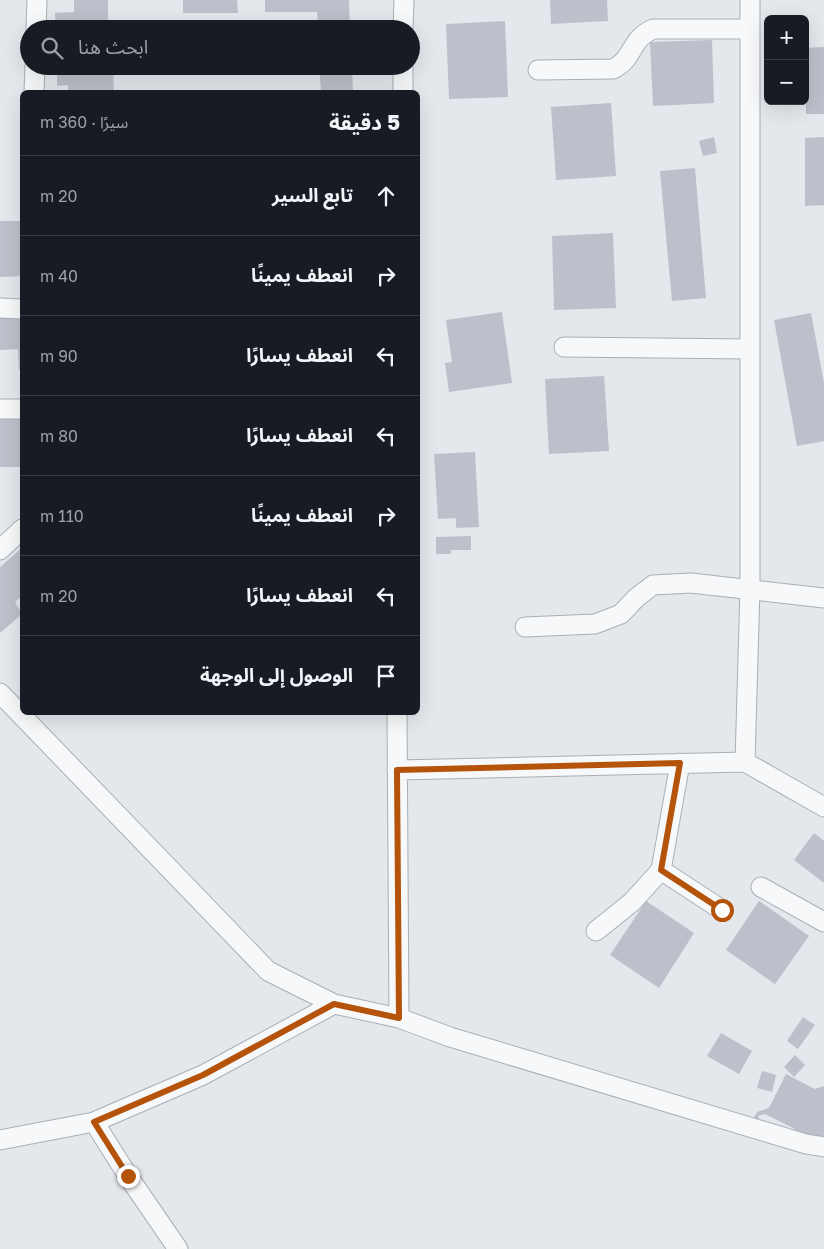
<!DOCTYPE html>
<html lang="ar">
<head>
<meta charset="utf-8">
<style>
	:root { --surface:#171b24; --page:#20242c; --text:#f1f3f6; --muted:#9ea1a6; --line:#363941 }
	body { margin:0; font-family:"Golos Text","Noto Sans Arabic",sans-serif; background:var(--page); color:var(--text); direction:rtl }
	.controls { position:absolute; right:15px; top:15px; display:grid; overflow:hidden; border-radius:8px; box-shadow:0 5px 20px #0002 }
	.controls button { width:45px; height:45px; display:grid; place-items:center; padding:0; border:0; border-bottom:1px solid var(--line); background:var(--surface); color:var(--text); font:25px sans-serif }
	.stop { position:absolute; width:15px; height:15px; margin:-11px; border:4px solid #b45309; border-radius:50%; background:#fff }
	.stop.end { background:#b45309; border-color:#fff; box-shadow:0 1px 5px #0008 }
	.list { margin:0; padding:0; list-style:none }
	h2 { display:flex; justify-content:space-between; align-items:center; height:65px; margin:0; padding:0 20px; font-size:21px }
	h2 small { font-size:16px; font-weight:400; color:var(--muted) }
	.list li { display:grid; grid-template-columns:32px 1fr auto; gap:15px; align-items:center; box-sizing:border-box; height:80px; padding:0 20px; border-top:1px solid var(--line) }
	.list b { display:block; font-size:19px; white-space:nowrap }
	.list em { font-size:16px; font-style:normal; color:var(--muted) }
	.icon { flex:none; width:28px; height:28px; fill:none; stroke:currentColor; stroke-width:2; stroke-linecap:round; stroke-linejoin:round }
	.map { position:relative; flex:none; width:824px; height:1249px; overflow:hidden; direction:ltr }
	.search { position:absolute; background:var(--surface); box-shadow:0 5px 20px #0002; left:20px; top:20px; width:400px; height:55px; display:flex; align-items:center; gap:12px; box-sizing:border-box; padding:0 18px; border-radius:28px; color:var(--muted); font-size:19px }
	.panel { position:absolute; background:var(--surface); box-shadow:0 5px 20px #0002; left:20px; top:90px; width:400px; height:625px; border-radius:8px; direction:rtl }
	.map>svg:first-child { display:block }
</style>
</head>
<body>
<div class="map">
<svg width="824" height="1249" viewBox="0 0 824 1249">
	<rect width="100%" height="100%" fill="#e4e7ec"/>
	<path fill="#bbc0ca" d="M74 0H108V26H112V29H56L55 13 74 12Z
		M183 0H237L238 13H183Z
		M265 0H349L350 29H318L317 12H265Z
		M550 0H607L608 21 551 24Z
		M505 21 508 97 449 99 446 24Z
		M712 40 714 103 653 106 650 42Z
		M824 47V114H806L805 48Z
		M57 66H113L114 92H68V85L57 86Z
		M319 66H352L353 92H321Z
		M611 103 616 176 556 180 551 107Z
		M714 137 717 153 703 156 699 141Z
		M824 137V205L805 206V138Z
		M695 168 706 298 672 301 660 171Z
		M0 221H22V276L0 277Z
		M613 233 616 308 554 310 552 236Z
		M502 312 512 383 449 392 445 363 452 362 446 320Z
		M811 313 824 383V441L797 446 774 320Z
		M22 315V370H19L18 349 0 350V318Z
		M604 376 609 451 549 454 545 379Z
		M0 412H22V467H0Z
		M475 452 479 527 456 528V518L438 519 434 454Z
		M471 536V550H451V554H436V537Z
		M22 548V596L15 602 22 614 0 633V567Z
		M814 833 824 841V883L794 860Z
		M646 901 694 933 659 988 610 955Z
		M759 901 809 936 775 984 726 950Z
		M803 1017 815 1025 798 1049 787 1041Z
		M721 1033 752 1051 739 1074 707 1056Z
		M795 1055 805 1065 794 1077 784 1067Z
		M762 1071 776 1075 772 1092 757 1088Z
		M786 1074 815 1089 824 1086V1144L791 1130 795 1129 765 1114 758 1116 761 1124 749 1127 757 1112 769 1108Z"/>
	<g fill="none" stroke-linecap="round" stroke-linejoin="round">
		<g stroke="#a9aeb7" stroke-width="21">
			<path id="street" d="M36 29 37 0
				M403 29 404 0
				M538 70 613 69C635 58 629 40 653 29H750
				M34 92 35 66
				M403 92V66
				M0 308 22 309
				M564 347 749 349
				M0 409H22
				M0 550 22 529
				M525 627 595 624 621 614 636 598 653 585 691 583 824 598
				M0 693 268 971 334 1004 399 1018 397 712
				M745 762 750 588V0
				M680 763 661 870 722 910
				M397 770 745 762 824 807
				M761 887 824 922
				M596 931 632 902 661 870
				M399 1018 450 1037 806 1144 824 1147
				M94 1122 128 1176 178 1249
				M0 1140 94 1122 203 1075 334 1004"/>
		</g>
		<use href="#street" stroke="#f7f8fa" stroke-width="19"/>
	</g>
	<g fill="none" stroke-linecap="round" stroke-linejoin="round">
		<path stroke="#b45309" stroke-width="6" d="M128 1176 94 1122 203 1075 334 1004 399 1018 397 770 680 763 661 870 722 910"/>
	</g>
</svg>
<div class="controls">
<button>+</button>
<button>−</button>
</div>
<div class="stop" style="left:722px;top:910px"></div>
<div class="stop end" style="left:128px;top:1176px"></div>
<div class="search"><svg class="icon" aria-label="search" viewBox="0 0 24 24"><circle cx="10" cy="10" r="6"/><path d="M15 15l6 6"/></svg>ابحث هنا</div>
<section class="panel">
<h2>5 دقيقة<small>سيرًا · 360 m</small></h2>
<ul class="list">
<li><svg class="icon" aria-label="ahead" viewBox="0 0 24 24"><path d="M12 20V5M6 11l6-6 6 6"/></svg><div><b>تابع السير</b></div><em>20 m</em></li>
<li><svg class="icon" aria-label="right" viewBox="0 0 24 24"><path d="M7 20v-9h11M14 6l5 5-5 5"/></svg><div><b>انعطف يمينًا</b></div><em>40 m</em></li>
<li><svg class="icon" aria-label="left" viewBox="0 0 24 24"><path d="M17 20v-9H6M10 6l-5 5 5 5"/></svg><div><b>انعطف يسارًا</b></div><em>90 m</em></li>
<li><svg class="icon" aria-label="left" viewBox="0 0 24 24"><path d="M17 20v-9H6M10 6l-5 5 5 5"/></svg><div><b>انعطف يسارًا</b></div><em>80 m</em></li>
<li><svg class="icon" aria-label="right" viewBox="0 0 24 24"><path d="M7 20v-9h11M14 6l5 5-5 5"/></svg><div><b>انعطف يمينًا</b></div><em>110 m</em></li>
<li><svg class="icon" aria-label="left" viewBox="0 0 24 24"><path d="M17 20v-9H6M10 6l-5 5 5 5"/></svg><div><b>انعطف يسارًا</b></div><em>20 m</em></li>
<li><svg class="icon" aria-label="arrive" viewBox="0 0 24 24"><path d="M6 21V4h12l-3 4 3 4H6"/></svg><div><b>الوصول إلى الوجهة</b></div></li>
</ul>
</section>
</div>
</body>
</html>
